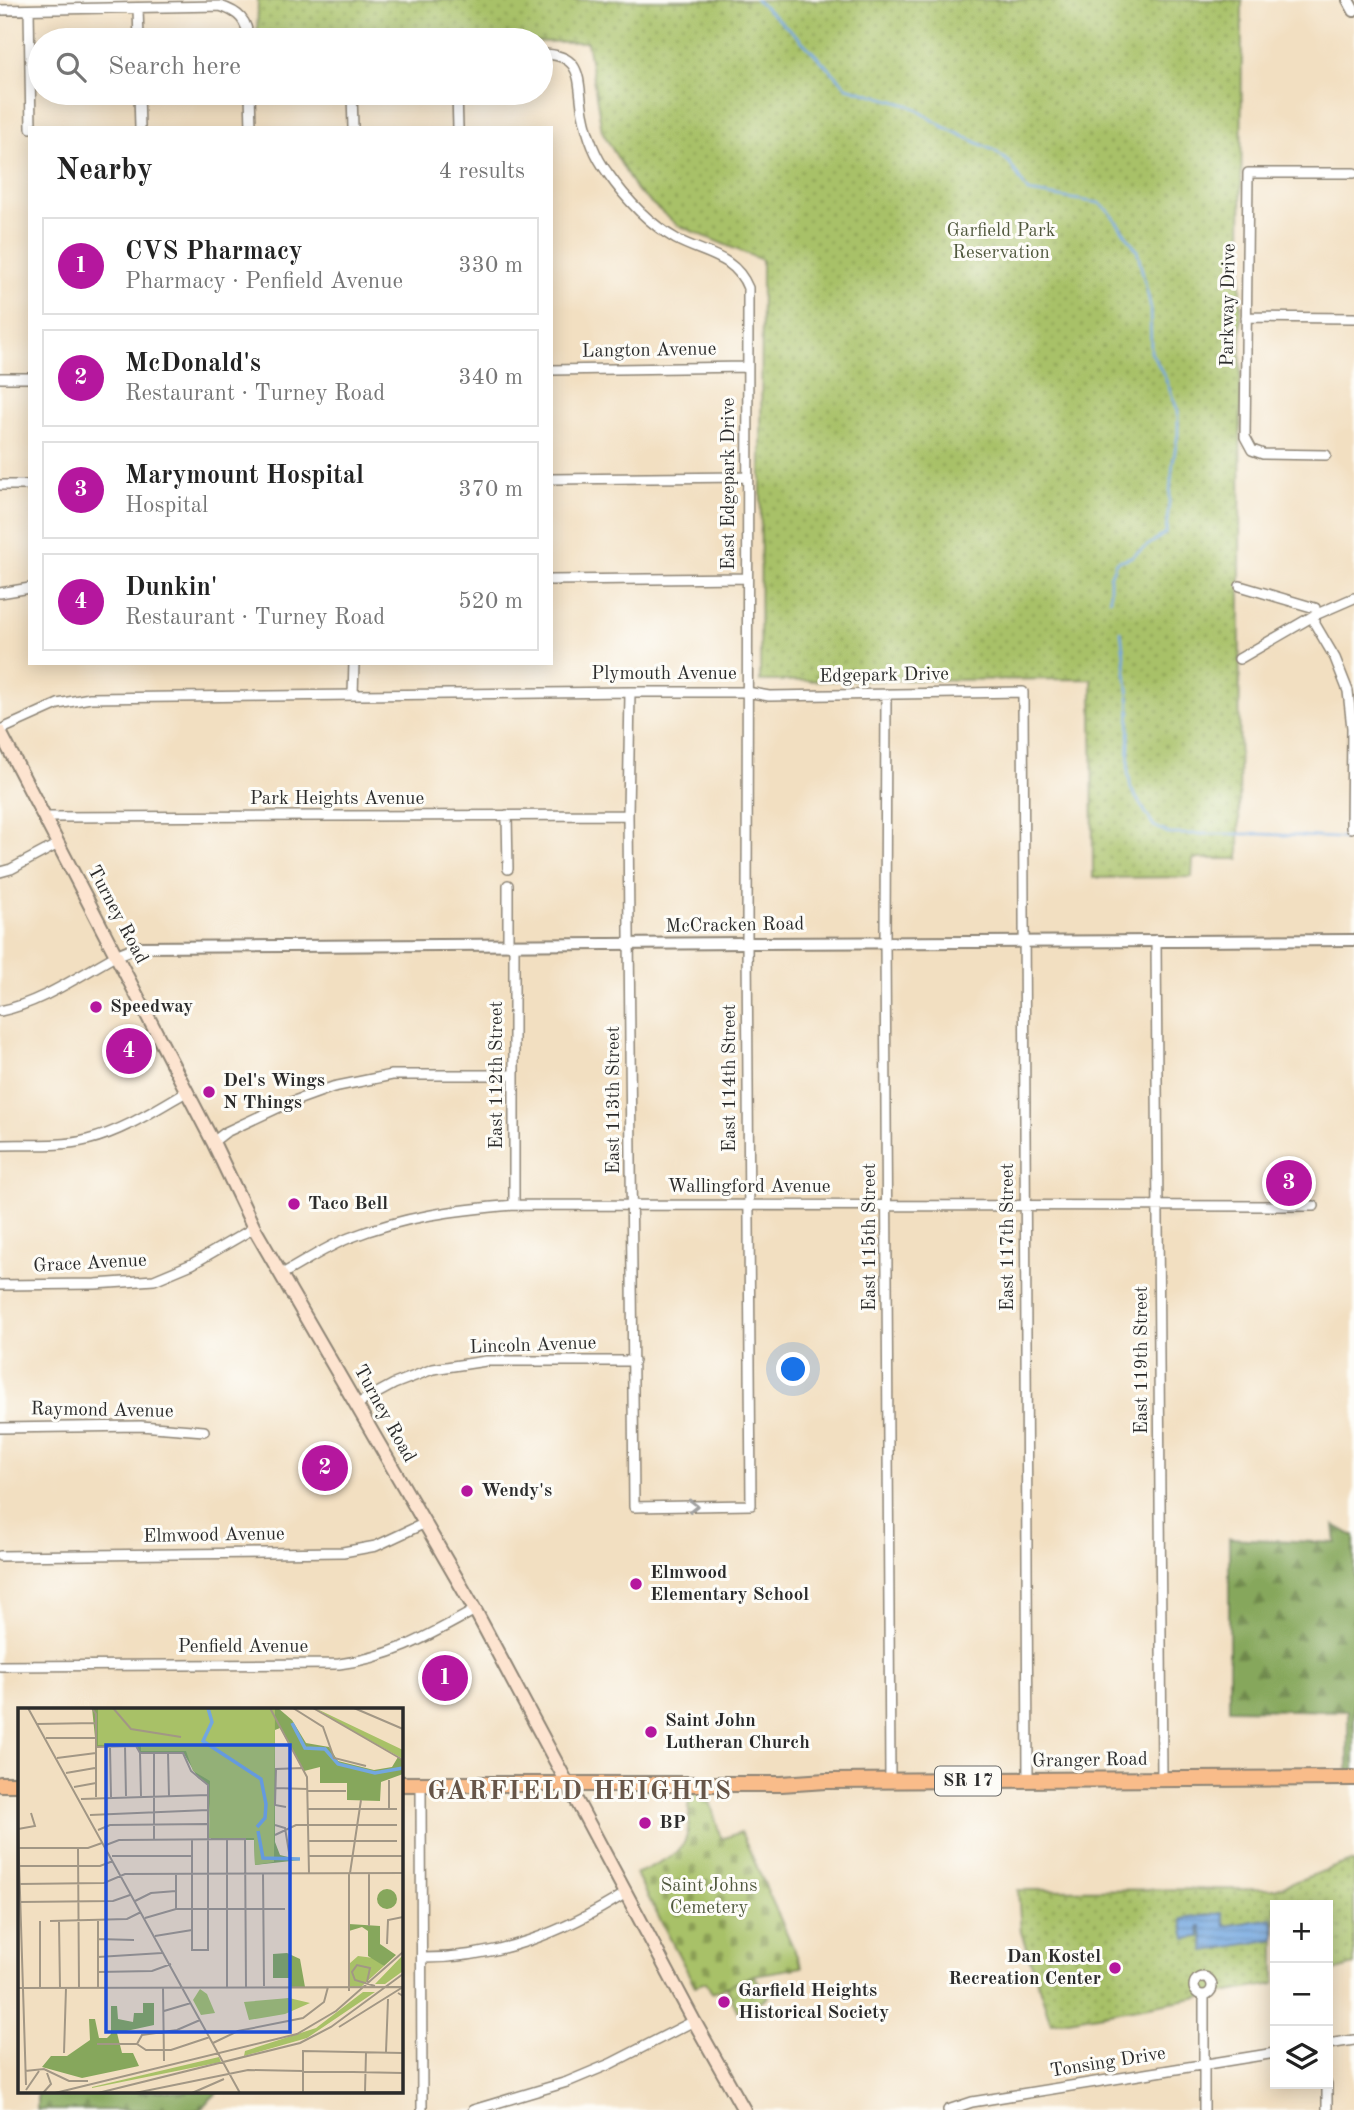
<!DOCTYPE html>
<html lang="en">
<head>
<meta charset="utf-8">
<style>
	:root { --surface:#fff; --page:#f2f2f2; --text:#222; --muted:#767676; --line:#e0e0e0; --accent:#b5179e }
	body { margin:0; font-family:"Old Standard TT",serif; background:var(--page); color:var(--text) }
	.controls { position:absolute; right:21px; bottom:21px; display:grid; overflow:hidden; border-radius:0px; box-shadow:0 4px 18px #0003 }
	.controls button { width:63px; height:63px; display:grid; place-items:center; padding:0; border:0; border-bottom:2px solid var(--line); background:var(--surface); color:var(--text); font:35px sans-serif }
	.you { position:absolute; left:794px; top:1370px; width:24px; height:24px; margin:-18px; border:5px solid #fff; border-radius:50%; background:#1a73e8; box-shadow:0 0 0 10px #1a73e833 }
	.badge { display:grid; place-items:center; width:46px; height:46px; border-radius:50%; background:var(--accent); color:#fff; font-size:23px; font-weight:700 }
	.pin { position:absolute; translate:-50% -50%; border:4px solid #fff; box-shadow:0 2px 7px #0006 }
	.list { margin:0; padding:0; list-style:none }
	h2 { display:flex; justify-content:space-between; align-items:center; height:91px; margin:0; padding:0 28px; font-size:30px }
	h2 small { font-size:23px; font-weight:400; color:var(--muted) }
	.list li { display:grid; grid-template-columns:46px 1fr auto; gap:21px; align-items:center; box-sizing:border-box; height:98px; margin:0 14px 14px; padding:0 14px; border:2px solid var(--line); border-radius:0px }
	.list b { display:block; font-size:26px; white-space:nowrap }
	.list p { margin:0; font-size:23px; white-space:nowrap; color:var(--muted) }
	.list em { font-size:23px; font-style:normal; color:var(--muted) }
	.icon { flex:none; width:38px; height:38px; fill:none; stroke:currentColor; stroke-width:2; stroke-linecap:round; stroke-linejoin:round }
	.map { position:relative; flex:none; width:1354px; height:2110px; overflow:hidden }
	.search { position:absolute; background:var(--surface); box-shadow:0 4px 18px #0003; left:28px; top:28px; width:525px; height:77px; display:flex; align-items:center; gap:18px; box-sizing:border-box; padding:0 24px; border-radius:38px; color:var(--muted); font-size:26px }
	.panel { position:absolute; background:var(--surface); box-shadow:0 4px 18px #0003; left:28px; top:126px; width:525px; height:539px; border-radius:0px }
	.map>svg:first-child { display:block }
</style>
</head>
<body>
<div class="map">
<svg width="1354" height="2110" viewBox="0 0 1354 2110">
	<defs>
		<pattern id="forest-firs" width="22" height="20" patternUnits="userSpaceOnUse" patternTransform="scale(1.75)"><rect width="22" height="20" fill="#86a75c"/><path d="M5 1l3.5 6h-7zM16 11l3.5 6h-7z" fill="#6e884c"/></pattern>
		<pattern id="cemetery-stones" width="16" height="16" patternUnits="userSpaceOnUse" patternTransform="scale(1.75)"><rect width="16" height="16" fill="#a8c167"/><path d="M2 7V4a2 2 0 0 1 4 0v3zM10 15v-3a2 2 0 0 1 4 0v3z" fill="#899d55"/></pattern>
		<pattern id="park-dots" width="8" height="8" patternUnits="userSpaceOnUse" patternTransform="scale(1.75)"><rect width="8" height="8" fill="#a8c167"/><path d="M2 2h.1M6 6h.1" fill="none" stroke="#899d55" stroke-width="1.8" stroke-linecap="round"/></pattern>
		<pattern id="garden-furrows" width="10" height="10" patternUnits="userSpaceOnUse" patternTransform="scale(1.75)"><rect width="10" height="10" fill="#a8c167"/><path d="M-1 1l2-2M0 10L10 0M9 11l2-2" fill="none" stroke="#899d55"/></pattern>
		<pattern id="water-rules" width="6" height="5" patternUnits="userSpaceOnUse" patternTransform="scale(1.75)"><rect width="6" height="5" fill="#73a7e0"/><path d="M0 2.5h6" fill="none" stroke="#5f88b6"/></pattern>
	</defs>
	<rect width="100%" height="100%" fill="#fdfcf7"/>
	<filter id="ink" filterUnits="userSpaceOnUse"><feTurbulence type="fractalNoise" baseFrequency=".0143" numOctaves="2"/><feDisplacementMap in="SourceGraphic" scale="14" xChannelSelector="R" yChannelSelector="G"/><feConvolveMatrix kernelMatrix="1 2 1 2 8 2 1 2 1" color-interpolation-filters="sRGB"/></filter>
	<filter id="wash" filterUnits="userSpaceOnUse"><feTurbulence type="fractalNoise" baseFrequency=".00686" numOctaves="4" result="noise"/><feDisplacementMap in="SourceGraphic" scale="28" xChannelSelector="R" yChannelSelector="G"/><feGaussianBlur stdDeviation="1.57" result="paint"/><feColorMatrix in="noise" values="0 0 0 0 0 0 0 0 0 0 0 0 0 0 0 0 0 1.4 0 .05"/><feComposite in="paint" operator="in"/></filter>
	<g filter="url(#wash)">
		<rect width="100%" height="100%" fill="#f2dfc1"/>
		<path fill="url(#forest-firs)" stroke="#586944" stroke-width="2" d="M1334 1525 1354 1536V1778H1348V1711L1229 1709V1538L1336 1543Z
			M37 2091H219L199 2110H37Z"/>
		<path fill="url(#cemetery-stones)" stroke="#6a7649" stroke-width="2" d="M688 1794H708L721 1839 741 1832 802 1967 754 1975 712 1993 706 1982 695 1986 636 1874C685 1850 692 1851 688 1794Z"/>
		<path fill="url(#park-dots)" stroke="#6a7649" stroke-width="2" d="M258 0H1242L1239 859H1193L1192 877 1093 878 1092 679 760 681 762 260 677 225 636 190 602 131 587 42 257 40Z
			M1348 1862H1354V1965L1328 1973V1905H1275V1984L1051 2023 1021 1932 1018 1890 1275 1889Z"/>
		<path fill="url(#garden-furrows)" stroke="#6a7649" stroke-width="2" d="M754 1975 769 1997 738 2012 726 1987Z"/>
		<path fill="url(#water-rules)" stroke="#4f6986" stroke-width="2" d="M1222 1913 1225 1926 1272 1918 1275 1939 1205 1951 1201 1926H1199L1200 1937 1186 1939 1182 1919Z"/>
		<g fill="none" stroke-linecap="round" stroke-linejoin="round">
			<path stroke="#73a7e0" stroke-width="2.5" d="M756 0 796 35 847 87 911 106 944 127 995 151 1009 162 1028 192 1099 203 1109 211 1137 250 1150 304 1151 352 1164 375 1178 411V434L1173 462 1166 533 1131 557 1116 562 1110 577V599
				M1121 631 1130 705 1128 772 1131 789 1154 826 1170 834H1263L1354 839"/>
		</g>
	</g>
	<g filter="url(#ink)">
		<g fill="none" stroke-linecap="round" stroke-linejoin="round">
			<g stroke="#8e8576" stroke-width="12">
				<path id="minor" d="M138 8 139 40
					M0 10 220 6C239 12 247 20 249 40
					M29 10 31 128
					M541 54C585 54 577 81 583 113 587 134 595 156 607 172 625 198 648 223 676 239 704 254 735 255 748 288L747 943 751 1505 634 1507 628 815 630 692
					M139 93 140 128
					M250 93 251 128
					M352 93 353 128
					M457 93 458 128
					M1246 317 1354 318
					M551 370 747 367
					M0 378H30
					M1326 455 1263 454 1252 450 1245 437 1248 173H1354
					M551 479 747 477
					M0 485H30
					M551 580 747 578
					M1240 586 1315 608V624L1335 658 1348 691 1352 728 1351 828
					M0 593 30 588
					M1239 659 1315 615 1354 598
					M353 694 354 663
					M886 694 885 942 890 1781
					M0 730 58 704 90 698 630 692H747L769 696 1023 692 1028 1781
					M507 815 508 869
					M46 817 628 815
					M0 872 11 869 58 844
					M508 885V945
					M1156 940 1162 1779
					M514 945V1205
					M0 1011C41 1003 80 975 117 955
					M213 1142 226 1132 286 1104 333 1087 392 1075H514
					M0 1145C28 1144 60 1147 87 1140 123 1131 155 1110 186 1092
					M282 1274C304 1262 326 1247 349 1238 405 1216 455 1210 514 1205L1314 1206
					M0 1285 95 1284 154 1280 192 1264 254 1228
					M357 1404 394 1384 433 1369 486 1361H634
					M0 1428 141 1426 204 1431
					M0 1556 343 1552 376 1546 423 1524
					M0 1666 339 1664C393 1657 428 1636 475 1610
					M421 1784 422 2110
					M423 1958C498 1958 563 1933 626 1893
					M1194 1986a9 9 0 1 1 18 0a9 9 0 1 1-18 0Z
					M1204 1996V2110
					M1328 2044 1354 2040
					M1327 2084V2110
					M473 2110 567 2082 610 2064 694 2021
					M948 2110 972 2102 1275 2053"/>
			</g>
			<g stroke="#8e8576" stroke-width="14">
				<path id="tertiary" d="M1348 0 1354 11
					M117 955 137 947C543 946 948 940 1354 940"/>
			</g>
			<g stroke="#8e8576" stroke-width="16">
				<path id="secondary" d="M0 732 213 1142 254 1228 475 1610 694 2021 744 2110"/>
			</g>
			<g stroke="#8e8576" stroke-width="18">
				<path id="primary" d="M0 1784H19
					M401 1784H781L826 1781 1354 1778"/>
			</g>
			<use href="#minor" stroke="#fff" stroke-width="9"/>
			<use href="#tertiary" stroke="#fff" stroke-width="10"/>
			<use href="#secondary" stroke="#fde4d0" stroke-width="12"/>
			<use href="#primary" stroke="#f9bc8a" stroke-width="14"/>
		</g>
		<defs><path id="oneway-chevron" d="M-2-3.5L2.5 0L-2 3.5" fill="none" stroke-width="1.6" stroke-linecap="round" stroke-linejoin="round" transform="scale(1.75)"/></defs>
		<use stroke="#a0a0a0" href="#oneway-chevron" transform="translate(693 1506) rotate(-1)"/>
	</g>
	<g fill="#b5179e" stroke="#fdfcf7" stroke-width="2.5">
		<circle cx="96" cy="1007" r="7"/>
		<circle cx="209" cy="1092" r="7"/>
		<circle cx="294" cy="1204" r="7"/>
		<circle cx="467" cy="1491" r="7"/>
		<circle cx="636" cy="1584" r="7"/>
		<circle cx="651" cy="1732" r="7"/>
		<circle cx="645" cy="1823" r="7"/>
		<circle cx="1115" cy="1968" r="7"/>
		<circle cx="724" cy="2002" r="7"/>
	</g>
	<g text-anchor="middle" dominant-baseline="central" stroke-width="6" stroke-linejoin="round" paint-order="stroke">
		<rect fill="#fdfcf7" stroke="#6a6a68" stroke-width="2" x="935" y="1766.5" width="66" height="29" rx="5"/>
		<g font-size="18" font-weight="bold" fill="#2b2b2b">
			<text x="968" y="1781">SR 17</text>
		</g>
		<g font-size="19" fill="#50583d" stroke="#fdfcf7">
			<text x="1001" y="231">Garfield Park<tspan x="1001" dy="22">Reservation</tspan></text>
			<text x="709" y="1886">Saint Johns<tspan x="709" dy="22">Cemetery</tspan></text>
		</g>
		<g font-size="19" fill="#2b2b2b" stroke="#fdfcf7">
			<text transform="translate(1229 305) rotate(-89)">Parkway Drive</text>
			<text transform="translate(649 351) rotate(-1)">Langton Avenue</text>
			<text transform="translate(729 484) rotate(-90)">East Edgepark Drive</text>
			<text x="664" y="674">Plymouth Avenue</text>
			<text transform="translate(884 676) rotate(-1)">Edgepark Drive</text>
			<text x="337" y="799">Park Heights Avenue</text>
			<text transform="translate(117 915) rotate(62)">Turney Road</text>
			<text transform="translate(735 926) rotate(-1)">McCracken Road</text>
			<text transform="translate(497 1075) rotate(-90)">East 112th Street</text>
			<text transform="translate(730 1078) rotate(-90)">East 114th Street</text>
			<text transform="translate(614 1100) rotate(-90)">East 113th Street</text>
			<text x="749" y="1187">Wallingford Avenue</text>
			<text transform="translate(870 1237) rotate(-90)">East 115th Street</text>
			<text transform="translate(1008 1237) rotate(-90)">East 117th Street</text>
			<text transform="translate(90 1264) rotate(-3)">Grace Avenue</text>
			<text transform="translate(533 1346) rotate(-2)">Lincoln Avenue</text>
			<text transform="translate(1142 1360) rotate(-90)">East 119th Street</text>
			<text transform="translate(102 1411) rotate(1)">Raymond Avenue</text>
			<text transform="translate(384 1414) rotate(61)">Turney Road</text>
			<text transform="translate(214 1536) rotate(-1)">Elmwood Avenue</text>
			<text x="243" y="1647">Penfield Avenue</text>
			<text transform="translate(1090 1761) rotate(-1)">Granger Road</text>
			<text transform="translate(1108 2063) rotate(-9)">Tonsing Drive</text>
		</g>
		<g font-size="19" font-weight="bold" fill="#2b2b2b" stroke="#fdfcf7" text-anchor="start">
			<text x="110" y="1007">Speedway</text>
			<text x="223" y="1081">Del's Wings<tspan x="223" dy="22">N Things</tspan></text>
			<text x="308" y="1204">Taco Bell</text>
			<text x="481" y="1491">Wendy's</text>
			<text x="650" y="1573">Elmwood<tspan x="650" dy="22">Elementary School</tspan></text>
			<text x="665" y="1721">Saint John<tspan x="665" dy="22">Lutheran Church</tspan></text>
			<text x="659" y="1823">BP</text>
			<text x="1101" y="1957" text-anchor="end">Dan Kostel<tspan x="1101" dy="22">Recreation Center</tspan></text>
			<text x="738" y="1991">Garfield Heights<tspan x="738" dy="22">Historical Society</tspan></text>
		</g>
		<g font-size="26" font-weight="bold" letter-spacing="2" fill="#665548" stroke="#fdfcf7">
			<text x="580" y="1792">GARFIELD HEIGHTS</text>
		</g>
	</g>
	<g transform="translate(18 1708)">
		<rect width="385" height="385" fill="#f2dfc1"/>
		<path d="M297 0 385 42V51L319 14ZM385 247V263L367 276H357ZM340 248 356 250 366 258 343 279H331V256ZM345 284H357L289 330 226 348 227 343 298 320ZM201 349 203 354 74 380V379Z" fill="#a8c167"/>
		<path d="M74 0H260L274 12 288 35 311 39 320 53 356 62 374 59 380 49 385 52V66L363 74 362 93 329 92V75H302V59L286 63 262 20 257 22V134L262 147 282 152 237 157 236 132H193L190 77 180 70 166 46 122 45 118 38 78 39ZM359 191a10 10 0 1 1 20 0a10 10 0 1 1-20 0ZM331 216 362 218V236L378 247 366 258 350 248V223L344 219 331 223ZM269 245 282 251 287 279H271V270H255V246ZM125 295H136V317L99 325 104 345H115L121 358 64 370 24 359 33 348H49L72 332 71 311H77L81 330H89L93 326V298H99L100 311 115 314 116 305H125Z" fill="#86a75c"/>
		<path d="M182 281 189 286 197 305 183 307 175 292Z" fill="#a8c167"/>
		<path d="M80 0H257L256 154 237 157 236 130H191L192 73 175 63 168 43H123V36L80 37ZM271 290 292 295 267 306 231 312 226 294Z" fill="#a8c167"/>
		<path fill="none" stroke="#73a7e0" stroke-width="3.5" d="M190 0 194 14 185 33 243 71 248 96 247 110 239 119M274 15 287 40 307 41 320 56 357 65 385 60M240 123 245 150 282 151"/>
		<path fill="none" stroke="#a29785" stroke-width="2" d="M10 0 222 385M74 0 78 6V89M95 0 113 21 163 29M252 0 289 69 291 165M275 0 305 19 316 50 348 58M295 0 385 52M336 0 385 21M19 16 78 15M28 30H78M107 38 108 88M78 39 118 38 122 45M92 39 93 89M122 45H165L173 63 190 77V242H174V131M122 45 123 88M136 45V131M150 45 151 88M39 50 78 45M48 65 77 60M371 72V101M56 79 78 75M257 80 290 81M290 83H328M63 91 190 87M268 99 257 97 258 61 285 60M290 101H379M72 107 190 102M257 117 267 120 272 150M0 121 8 377M0 121 17 118 13 105M80 122 92 117 189 116M257 127 278 117H379M209 132V279M290 133H379M88 137 101 132 227 131 228 279M0 140H70L84 135M60 140 61 280M94 148H173M291 148H385M0 158H82L95 153M245 165 246 278M331 165V283M332 165 343 92M158 166V201M0 176 86 175 107 166 385 165M117 193 133 185 158 183M2 194 95 193 112 187M127 210 158 201H267M80 212V280M22 213V280M32 213 109 211 123 204M41 213 42 280M351 218V165M137 228 174 222M80 231 116 232M369 236 370 212 385 209M80 249 144 245M80 264 134 263 153 256M349 274 352 260 339 257 334 264 337 272 357 278M0 280 385 279M145 280 146 353M380 285 385 288V345M146 303 173 295M321 319 385 279M195 335 220 323 285 310 306 294 310 279M79 336H119M119 336 128 342H153L192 329M119 336 124 327 159 322 182 312M368 344 370 291M46 345 48 280M7 363 26 361 51 373H70M8 382 21 363M347 384 348 344M25 385 33 376 29 365M37 385 279 326 318 303 385 244M80 385 282 335 313 319 385 266M117 385 230 362 385 365M174 385 206 371M224 385 385 384M285 385V343L385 345"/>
		<path fill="#1d4ed8" fill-opacity="0.15" stroke="#1d4ed8" stroke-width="3.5" d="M88 37H272V324H88Z"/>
		<rect width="385" height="385" fill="none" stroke="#2b2b2b" stroke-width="3.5"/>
	</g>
</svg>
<div class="controls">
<button>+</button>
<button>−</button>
<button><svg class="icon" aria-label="layers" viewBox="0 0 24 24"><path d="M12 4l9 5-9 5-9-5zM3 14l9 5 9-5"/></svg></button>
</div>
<div class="you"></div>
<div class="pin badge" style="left:445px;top:1678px">1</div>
<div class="pin badge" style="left:325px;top:1468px">2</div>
<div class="pin badge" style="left:1289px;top:1183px">3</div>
<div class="pin badge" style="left:129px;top:1051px">4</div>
<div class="search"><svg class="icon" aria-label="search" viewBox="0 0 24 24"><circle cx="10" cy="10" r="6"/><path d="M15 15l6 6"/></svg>Search here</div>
<section class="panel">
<h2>Nearby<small>4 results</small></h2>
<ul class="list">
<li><span class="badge">1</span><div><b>CVS Pharmacy</b><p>Pharmacy · Penfield Avenue</p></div><em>330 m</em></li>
<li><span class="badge">2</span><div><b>McDonald's</b><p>Restaurant · Turney Road</p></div><em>340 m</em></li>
<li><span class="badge">3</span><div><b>Marymount Hospital</b><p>Hospital</p></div><em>370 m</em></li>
<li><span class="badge">4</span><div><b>Dunkin'</b><p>Restaurant · Turney Road</p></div><em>520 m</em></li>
</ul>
</section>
</div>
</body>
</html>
